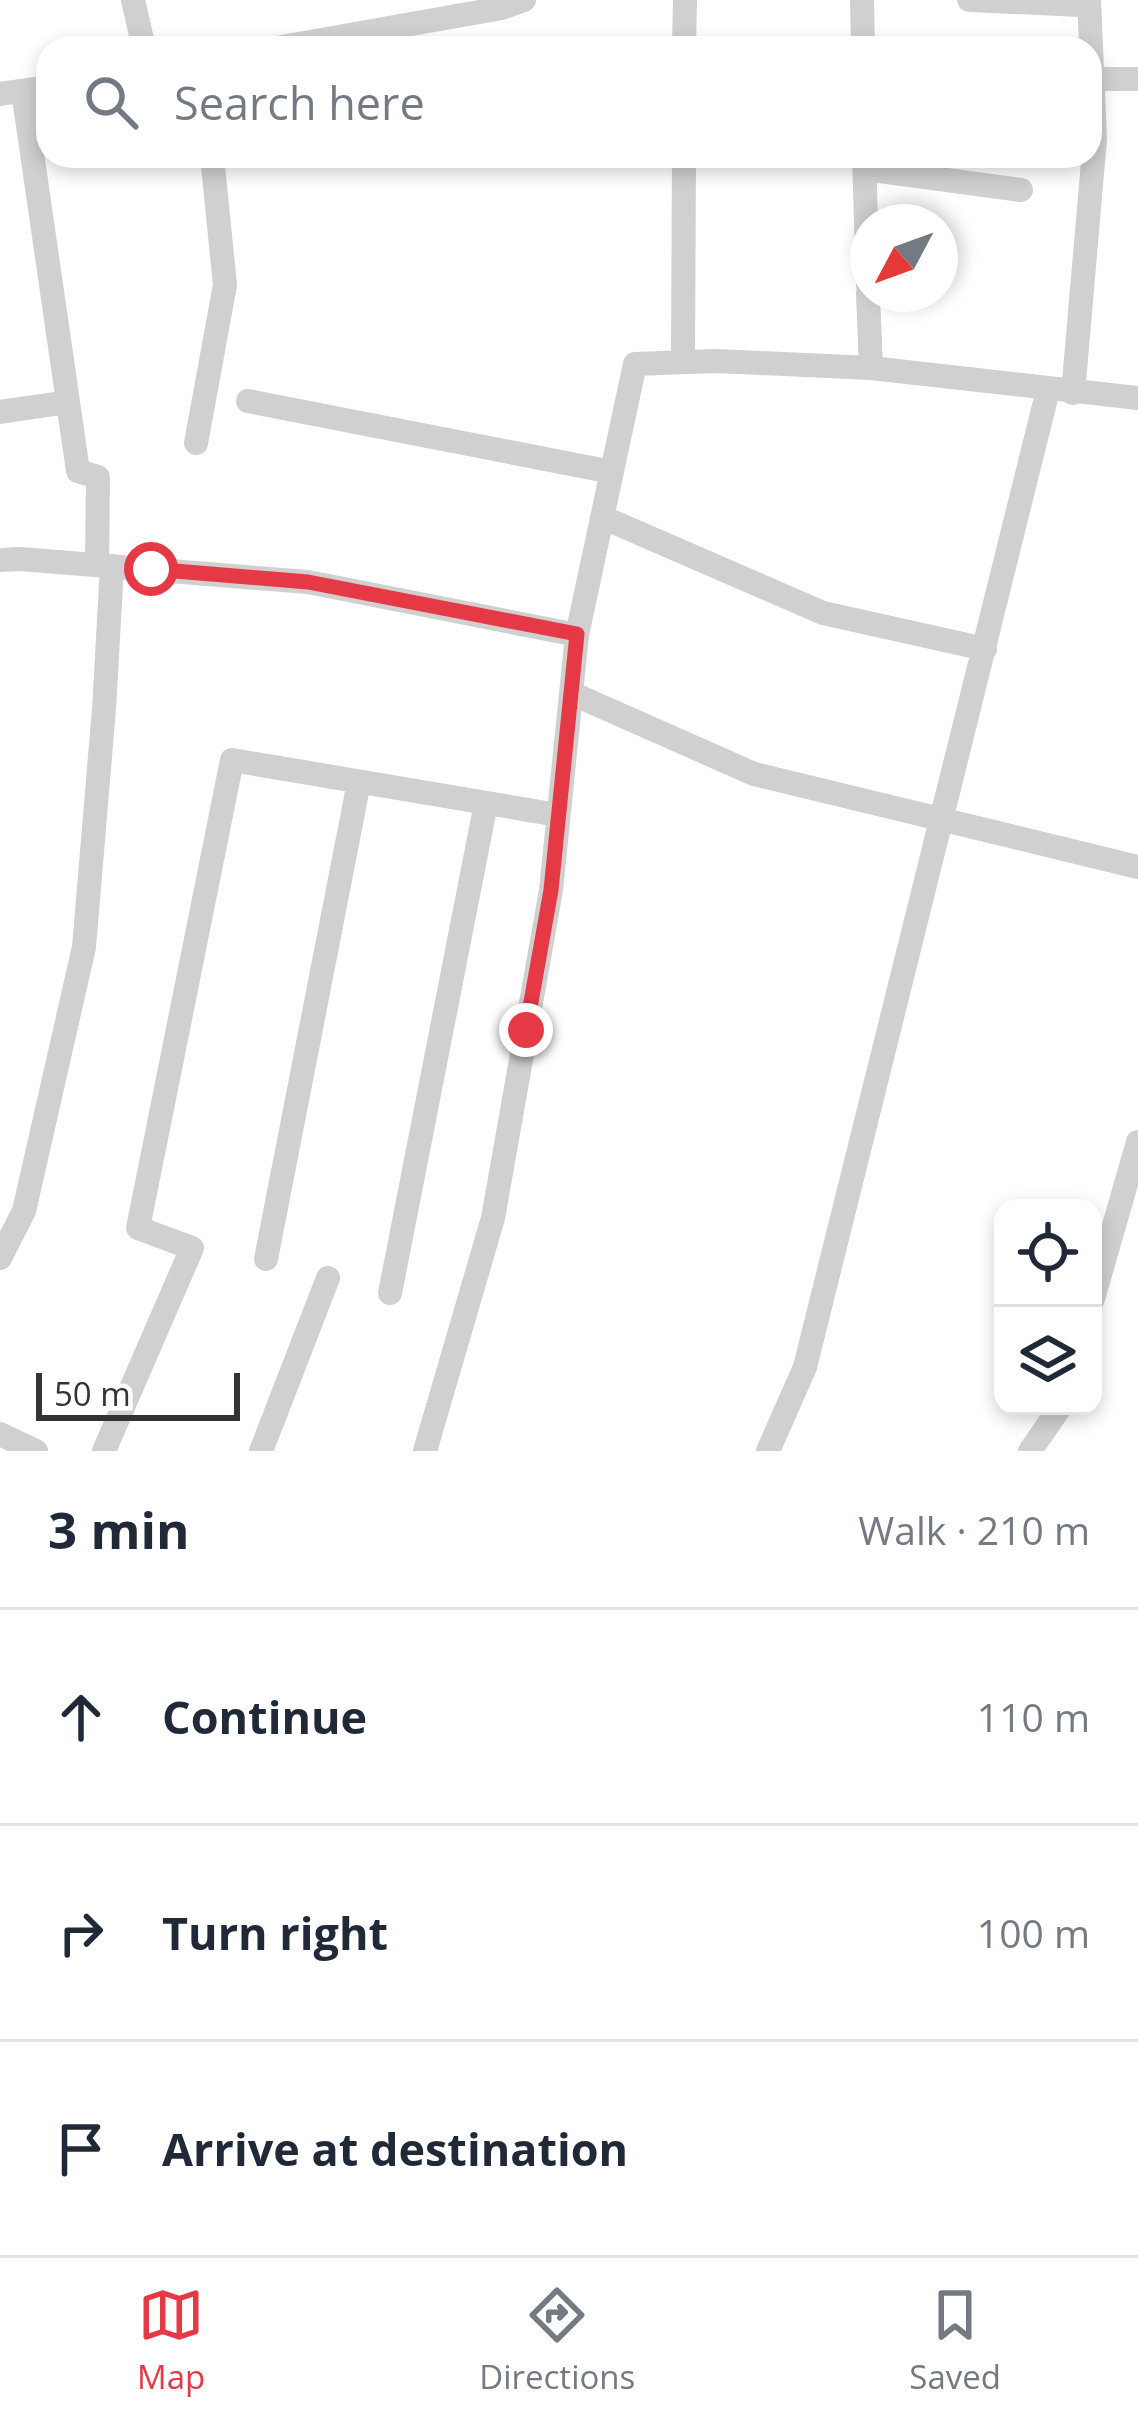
<!DOCTYPE html>
<html lang="en">
<head>
<meta charset="utf-8">
<style>
	:root { --surface:#fff; --page:#f2f2f3; --text:#1f2937; --muted:#747a83; --line:#e0e1e3; --accent:#e63946 }
	body { margin:0; font-family:"Open Sans",sans-serif; background:var(--page); color:var(--text) }
	.controls { position:absolute; right:36px; bottom:36px; display:grid; overflow:hidden; border-radius:24px; box-shadow:0 6px 18px #0003 }
	.controls button { width:108px; height:108px; display:grid; place-items:center; padding:0; border:0; border-bottom:3px solid var(--line); background:var(--surface); color:var(--text); font:60px sans-serif }
	.compass { position:absolute; left:850px; top:204px; width:108px; height:108px; border-radius:50%; background:var(--surface); box-shadow:0 6px 18px #0003; rotate:229deg }
	.scale { position:absolute; left:36px; bottom:30px; width:204px; box-sizing:border-box; padding-left:12px; border:6px solid #333; border-top:0; font-size:33px; line-height:42px; white-space:nowrap; color:#333; -webkit-text-stroke:9px #fff; paint-order:stroke }
	.stop { position:absolute; width:36px; height:36px; margin:-27px; border:9px solid #e63946; border-radius:50%; background:#fff }
	.stop.end { background:#e63946; border-color:#fff; box-shadow:0 3px 12px #0008 }
	.list { margin:0; padding:0; list-style:none }
	h2 { display:flex; justify-content:space-between; align-items:center; height:156px; margin:0; padding:0 48px; font-size:51px }
	h2 small { font-size:39px; font-weight:400; color:var(--muted) }
	.list li { display:grid; grid-template-columns:78px 1fr auto; gap:36px; align-items:center; box-sizing:border-box; height:216px; padding:0 48px; border-top:3px solid var(--line) }
	.list b { display:block; font-size:45px; white-space:nowrap }
	.list em { font-size:39px; font-style:normal; color:var(--muted) }
	.icon { flex:none; width:66px; height:66px; fill:none; stroke:currentColor; stroke-width:2; stroke-linecap:round; stroke-linejoin:round }
	.map { position:relative; flex:none; width:1138px; height:1451px; overflow:hidden }
	.search { position:absolute; background:var(--surface); box-shadow:0 6px 18px #0003; left:36px; right:36px; top:36px; height:132px; display:flex; align-items:center; gap:30px; box-sizing:border-box; padding:0 42px; border-radius:36px; color:var(--muted); font-size:45px }
	.sheet { height:804px; background:var(--surface) }
	nav { display:flex; justify-content:space-around; align-items:center; box-sizing:border-box; height:168px; border-top:3px solid var(--line); background:var(--surface); font-size:33px; color:var(--muted) }
	nav a { display:grid; justify-items:center; gap:6px }
	nav .on { color:var(--accent) }
	.map>svg:first-child { display:block }
</style>
</head>
<body>
<div class="map">
<svg width="1138" height="1451" viewBox="0 0 1138 1451">
	<rect width="100%" height="100%" fill="#fff"/>
	<g fill="none" stroke-linecap="round" stroke-linejoin="round">
		<path stroke="#d0d0d0" stroke-width="24" d="M133 0 144 48
			M862 0 863 48
			M969 0 1081 5 1089 2
			M276 48 502 8 524 0
			M684 48 685 0
			M1092 79H1138
			M23 91 78 471 98 477 97 565
			M0 94 48 87
			M864 156 868 285
			M865 169 1021 190
			M868 294 871 368
			M683 362 684 156
			M1073 393 1095 139 1089 0
			M248 401 612 472
			M0 412 68 402
			M196 443 225 285 212 156
			M602 517 823 613 985 649
			M0 560 20 559 308 582 577 635
			M571 693 754 774 1138 867
			M0 1258 24 1211 84 947 104 709 112 566
			M266 1259 359 782
			M390 1293 486 803
			M1093 1299 1138 1142
			M0 1434 36 1451
			M104 1451 192 1248 138 1228 232 760 558 815
			M261 1451 328 1278
			M425 1451 493 1218 551 890 577 635 635 364 715 361 871 368 1138 398
			M768 1451 805 1367 1048 390
			M1030 1451 1061 1406"/>
	</g>
	<g fill="none" stroke-linecap="round" stroke-linejoin="round">
		<path stroke="#e63946" stroke-width="15" d="M151 569 308 582 577 634 551 890 526 1030"/>
	</g>
</svg>
<div class="controls">
<button><svg class="icon" aria-label="locate" viewBox="0 0 24 24"><circle cx="12" cy="12" r="6"/><path d="M12 2v4M12 18v4M2 12h4M18 12h4"/></svg></button>
<button><svg class="icon" aria-label="layers" viewBox="0 0 24 24"><path d="M12 4l9 5-9 5-9-5zM3 14l9 5 9-5"/></svg></button>
</div>
<svg class="compass" viewBox="-18 -18 36 36"><path d="M0-13l5 13h-10z" fill="#e53935"/><path d="M0 13l5-13h-10z" fill="#747a83"/></svg>
<div class="scale">50 m</div>
<div class="stop" style="left:151px;top:569px"></div>
<div class="stop end" style="left:526px;top:1030px"></div>
<div class="search"><svg class="icon" aria-label="search" viewBox="0 0 24 24"><circle cx="10" cy="10" r="6"/><path d="M15 15l6 6"/></svg>Search here</div>
</div>
<section class="sheet">
<h2>3 min<small>Walk · 210 m</small></h2>
<ul class="list">
<li><svg class="icon" aria-label="ahead" viewBox="0 0 24 24"><path d="M12 20V5M6 11l6-6 6 6"/></svg><div><b>Continue</b></div><em>110 m</em></li>
<li><svg class="icon" aria-label="right" viewBox="0 0 24 24"><path d="M7 20v-9h11M14 6l5 5-5 5"/></svg><div><b>Turn right</b></div><em>100 m</em></li>
<li><svg class="icon" aria-label="arrive" viewBox="0 0 24 24"><path d="M6 21V4h12l-3 4 3 4H6"/></svg><div><b>Arrive at destination</b></div></li>
</ul>
</section>
<nav>
<a class="on"><svg class="icon" aria-label="map" viewBox="0 0 24 24"><path d="M3 6l6-2 6 2 6-2v14l-6 2-6-2-6 2zM9 4v14M15 6v14"/></svg>Map</a>
<a><svg class="icon" aria-label="directions" viewBox="0 0 24 24"><path d="M12 3l9 9-9 9-9-9zM9 14v-3h6M13 9l2 2-2 2"/></svg>Directions</a>
<a><svg class="icon" aria-label="saved" viewBox="0 0 24 24"><path d="M7 4h10v16l-5-4-5 4z"/></svg>Saved</a>
</nav>
</body>
</html>
